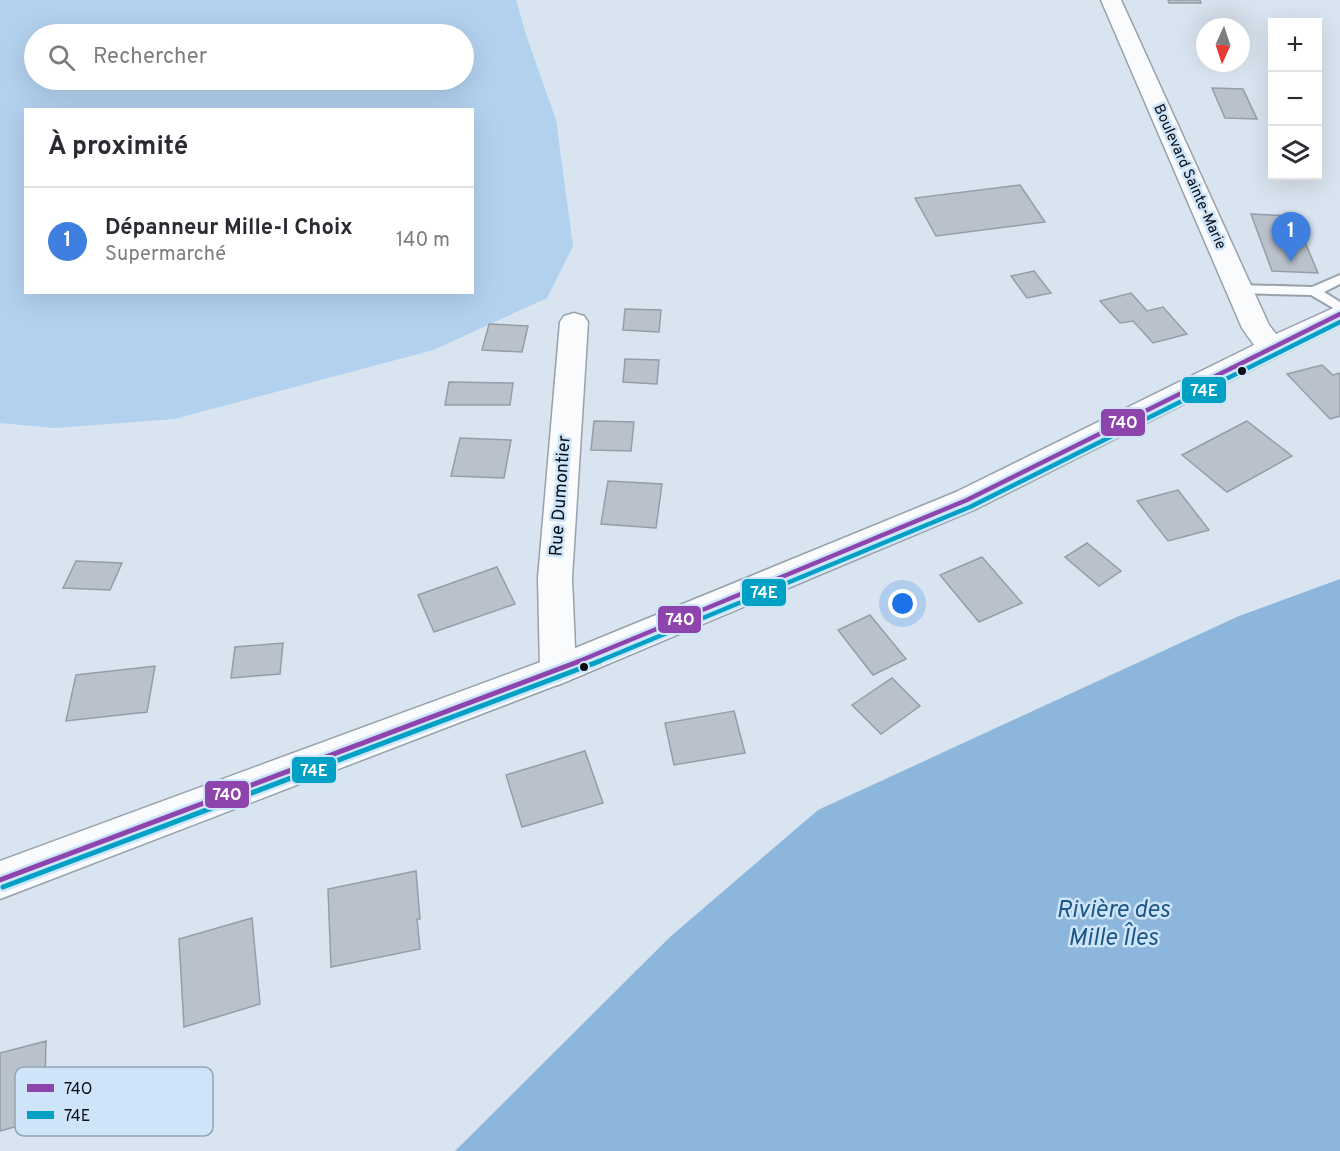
<!DOCTYPE html>
<html lang="fr">
<head>
<meta charset="utf-8">
<style>
	:root { --surface:#fff; --page:#f2f2f3; --text:#2b2b33; --muted:#7c7c81; --line:#e1e1e2; --accent:#1a73e8 }
	body { margin:0; font-family:Overpass,sans-serif; background:var(--page); color:var(--text) }
	.controls { position:absolute; right:18px; top:18px; display:grid; overflow:hidden; border-radius:0px; box-shadow:0 6px 24px #0002 }
	.controls button { width:54px; height:54px; display:grid; place-items:center; padding:0; border:0; border-bottom:2px solid var(--line); background:var(--surface); color:var(--text); font:30px sans-serif }
	.compass { position:absolute; left:1196px; top:18px; width:54px; height:54px; border-radius:50%; background:var(--surface); box-shadow:0 6px 24px #0002; rotate:183deg }
	.you { position:absolute; left:903px; top:604px; width:21px; height:21px; margin:-15px; border:4px solid #fff; border-radius:50%; background:#1a73e8; box-shadow:0 0 0 9px #1a73e833 }
	.badge { display:grid; place-items:center; width:39px; height:39px; border-radius:50%; background:var(--accent); color:#fff; font-size:20px; font-weight:700 }
	.pin { position:absolute; translate:-50% -50px; filter:drop-shadow(0 2px 3px #0008) }
	.pin::after { content:''; position:absolute; top:32px; width:21px; height:18px; background:inherit; clip-path:polygon(0 0,100% 0,50% 100%) }
	.list { margin:0; padding:0; list-style:none }
	h2 { display:flex; justify-content:space-between; align-items:center; height:78px; margin:0; padding:0 24px; font-size:26px }
	h2 small { font-size:20px; font-weight:400; color:var(--muted) }
	.list li { display:grid; grid-template-columns:39px 1fr auto; gap:18px; align-items:center; box-sizing:border-box; height:108px; padding:0 24px; border-top:2px solid var(--line) }
	.list b { display:block; font-size:22px; white-space:nowrap }
	.list p { margin:0; font-size:20px; white-space:nowrap; color:var(--muted) }
	.list em { font-size:20px; font-style:normal; color:var(--muted) }
	.icon { flex:none; width:33px; height:33px; fill:none; stroke:currentColor; stroke-width:2; stroke-linecap:round; stroke-linejoin:round }
	.map { position:relative; flex:none; width:1340px; height:1151px; overflow:hidden }
	.search { position:absolute; background:var(--surface); box-shadow:0 6px 24px #0002; left:24px; top:24px; width:450px; height:66px; display:flex; align-items:center; gap:15px; box-sizing:border-box; padding:0 21px; border-radius:33px; color:var(--muted); font-size:22px }
	.panel { position:absolute; background:var(--surface); box-shadow:0 6px 24px #0002; left:24px; top:108px; width:450px; height:186px; border-radius:0px }
	.map>svg:first-child { display:block }
</style>
</head>
<body>
<div class="map">
<svg width="1340" height="1151" viewBox="0 0 1340 1151">
	<rect width="100%" height="100%" fill="#d8e4ef"/>
	<path fill="#b2d1ee" fill-rule="evenodd" d="M0 0H516L526 35 556 120 573 246 547 298 433 350 174 419 55 428 0 423ZM34 34H464V80H34ZM26 110H472V292H26Z"/>
	<path fill="#8cb6db" d="M1340 579V1151H455L670 937 818 810 1239 616Z"/>
	<path fill="#b9c2cb" stroke="#959ea6" stroke-width="1.5" d="M1168 0H1200L1201 3H1169Z
		M1212 88 1243 89 1257 119 1225 118Z
		M1020 185 1045 222 936 236 915 198Z
		M1251 214 1294 216 1318 273 1272 271Z
		M1034 271 1051 293 1027 298 1011 276Z
		M1131 293 1147 311 1163 307 1187 334 1153 343 1133 321 1120 323 1100 301Z
		M625 309 661 310 659 332 623 330Z
		M489 324 528 326 522 352 482 350Z
		M625 359 659 360 657 384 623 382Z
		M1322 365 1333 375 1340 373V416L1330 419 1287 374Z
		M449 382 513 383 510 405H445Z
		M594 421 634 422 631 451 591 450Z
		M1247 421 1292 456 1227 492 1182 455Z
		M460 438 511 440 504 478 451 476Z
		M608 481 662 484 656 528 601 524Z
		M1178 490 1209 530 1168 541 1137 501Z
		M1087 543 1121 571 1099 586 1065 557Z
		M982 557 1022 603 979 622 940 575Z
		M76 561 122 563 110 590 63 588Z
		M497 567 515 604 434 632 418 595Z
		M870 615 906 659 873 675 838 630Z
		M283 643 280 674 231 678 235 647Z
		M155 666 147 712 66 721 76 675Z
		M892 678 920 706 881 734 852 705Z
		M734 711 745 753 674 765 665 723Z
		M585 751 603 803 522 827 506 775Z
		M416 871 420 919H417L420 949 331 967 328 889Z
		M252 918 260 1004 184 1027 179 939Z
		M46 1041 44 1119 0 1131V1053Z"/>
	<g fill="none" stroke-linecap="round" stroke-linejoin="round">
		<g stroke="#98a1aa" stroke-width="4">
			<path id="service" d="M1340 275V284L1324 292 1340 302V312L1311 295 1238 293 1231 289 1238 285 1312 287Z"/>
		</g>
		<g stroke="#98a1aa" stroke-width="3">
			<path id="minor" d="M574 313 584 316 588 322 572 578 576 670 570 680 558 685 546 680 540 670 538 578 560 322 564 316Z"/>
		</g>
		<g stroke="#98a1aa" stroke-width="3">
			<path id="tertiary" d="M1101 0H1121L1269 325 1276 334 1340 305V325L978 508 570 680 0 899V861L546 660 956 492 1254 345 1242 328Z"/>
		</g>
		<use href="#service" fill="#f9fbfd" fill-rule="evenodd"/>
		<use href="#minor" fill="#f9fbfd" fill-rule="evenodd"/>
		<use href="#tertiary" fill="#f9fbfd" fill-rule="evenodd"/>
		<g stroke="#cee4f9" stroke-width="9">
			<path id="bus-1-far1" d="M577 662 967 500 1340 314"/>
		</g>
		<g stroke="#cee4f9" stroke-width="10">
			<path id="bus-1" d="M0 880 580 661"/>
		</g>
		<g stroke="#cee4f9" stroke-width="9">
			<path id="bus-2-far1" d="M597 662 970 507 1340 322"/>
		</g>
		<g stroke="#cee4f9" stroke-width="10">
			<path id="bus-2" d="M3 887 600 661"/>
		</g>
		<use href="#bus-1-far1" stroke="#8e44ad" stroke-width="4.5"/>
		<use href="#bus-1" stroke="#8e44ad" stroke-width="5"/>
		<use href="#bus-2-far1" stroke="#00a1c5" stroke-width="4.5"/>
		<use href="#bus-2" stroke="#00a1c5" stroke-width="5"/>
	</g>
	<g fill="#070e15" stroke="#cee4f9" stroke-width="2">
		<circle cx="1242" cy="371" r="5"/>
		<circle cx="584" cy="667" r="5"/>
	</g>
	<g text-anchor="middle" dominant-baseline="central" stroke-width="5" stroke-linejoin="round" paint-order="stroke">
		<g font-size="15" fill="#070e15" stroke="#cee4f9">
			<text transform="translate(1189 177) rotate(66)">Boulevard Sainte-Marie</text>
		</g>
		<g font-size="18" fill="#070e15" stroke="#cee4f9">
			<text transform="translate(561 496) rotate(-86)">Rue Dumontier</text>
		</g>
		<g font-size="24" font-style="italic" fill="#1c5786" stroke="#cee4f9">
			<text x="1113" y="911">Rivière des<tspan x="1113" dy="28">Mille Îles</tspan></text>
		</g>
	</g>
	<rect x="15" y="1067" width="198" height="69" rx="9" fill="#cee4f9" stroke="#92a4b5" stroke-width="1.5"/>
	<rect x="27" y="1084" width="27" height="8" fill="#8e44ad"/>
	<rect x="27" y="1111" width="27" height="8" fill="#00a1c5"/>
	<g font-size="16" fill="#070e15">
		<text x="64" y="1094">74O</text>
		<text x="64" y="1121">74E</text>
	</g>
	<g stroke="#cee4f9" stroke-width="2">
		<rect x="1181" y="376" width="46" height="28" rx="6" fill="#00a1c5"/>
		<rect x="1100" y="408" width="46" height="29" rx="6" fill="#8e44ad"/>
		<rect x="741" y="578" width="46" height="29" rx="6" fill="#00a1c5"/>
		<rect x="657" y="605" width="45" height="29" rx="6" fill="#8e44ad"/>
		<rect x="291" y="756" width="46" height="28" rx="6" fill="#00a1c5"/>
		<rect x="204" y="780" width="46" height="29" rx="6" fill="#8e44ad"/>
	</g>
	<g font-size="16" text-anchor="middle" font-weight="bold" fill="#fff">
		<text x="1204" y="396">74E</text>
		<text x="1123" y="428">74O</text>
		<text x="764" y="598">74E</text>
		<text x="680" y="625">74O</text>
		<text x="314" y="776">74E</text>
		<text x="227" y="800">74O</text>
	</g>
</svg>
<div class="controls">
<button>+</button>
<button>−</button>
<button><svg class="icon" aria-label="layers" viewBox="0 0 24 24"><path d="M12 4l9 5-9 5-9-5zM3 14l9 5 9-5"/></svg></button>
</div>
<svg class="compass" viewBox="-18 -18 36 36"><path d="M0-13l5 13h-10z" fill="#e53935"/><path d="M0 13l5-13h-10z" fill="#7c7c81"/></svg>
<div class="you"></div>
<div class="pin badge" style="left:1291px;top:262px;background:#3f7fe0">1</div>
<div class="search"><svg class="icon" aria-label="search" viewBox="0 0 24 24"><circle cx="10" cy="10" r="6"/><path d="M15 15l6 6"/></svg>Rechercher</div>
<section class="panel">
<h2>À proximité<small></small></h2>
<ul class="list">
<li><span class="badge" style="background:#3f7fe0">1</span><div><b>Dépanneur Mille-I Choix</b><p>Supermarché</p></div><em>140 m</em></li>
</ul>
</section>
</div>
</body>
</html>
